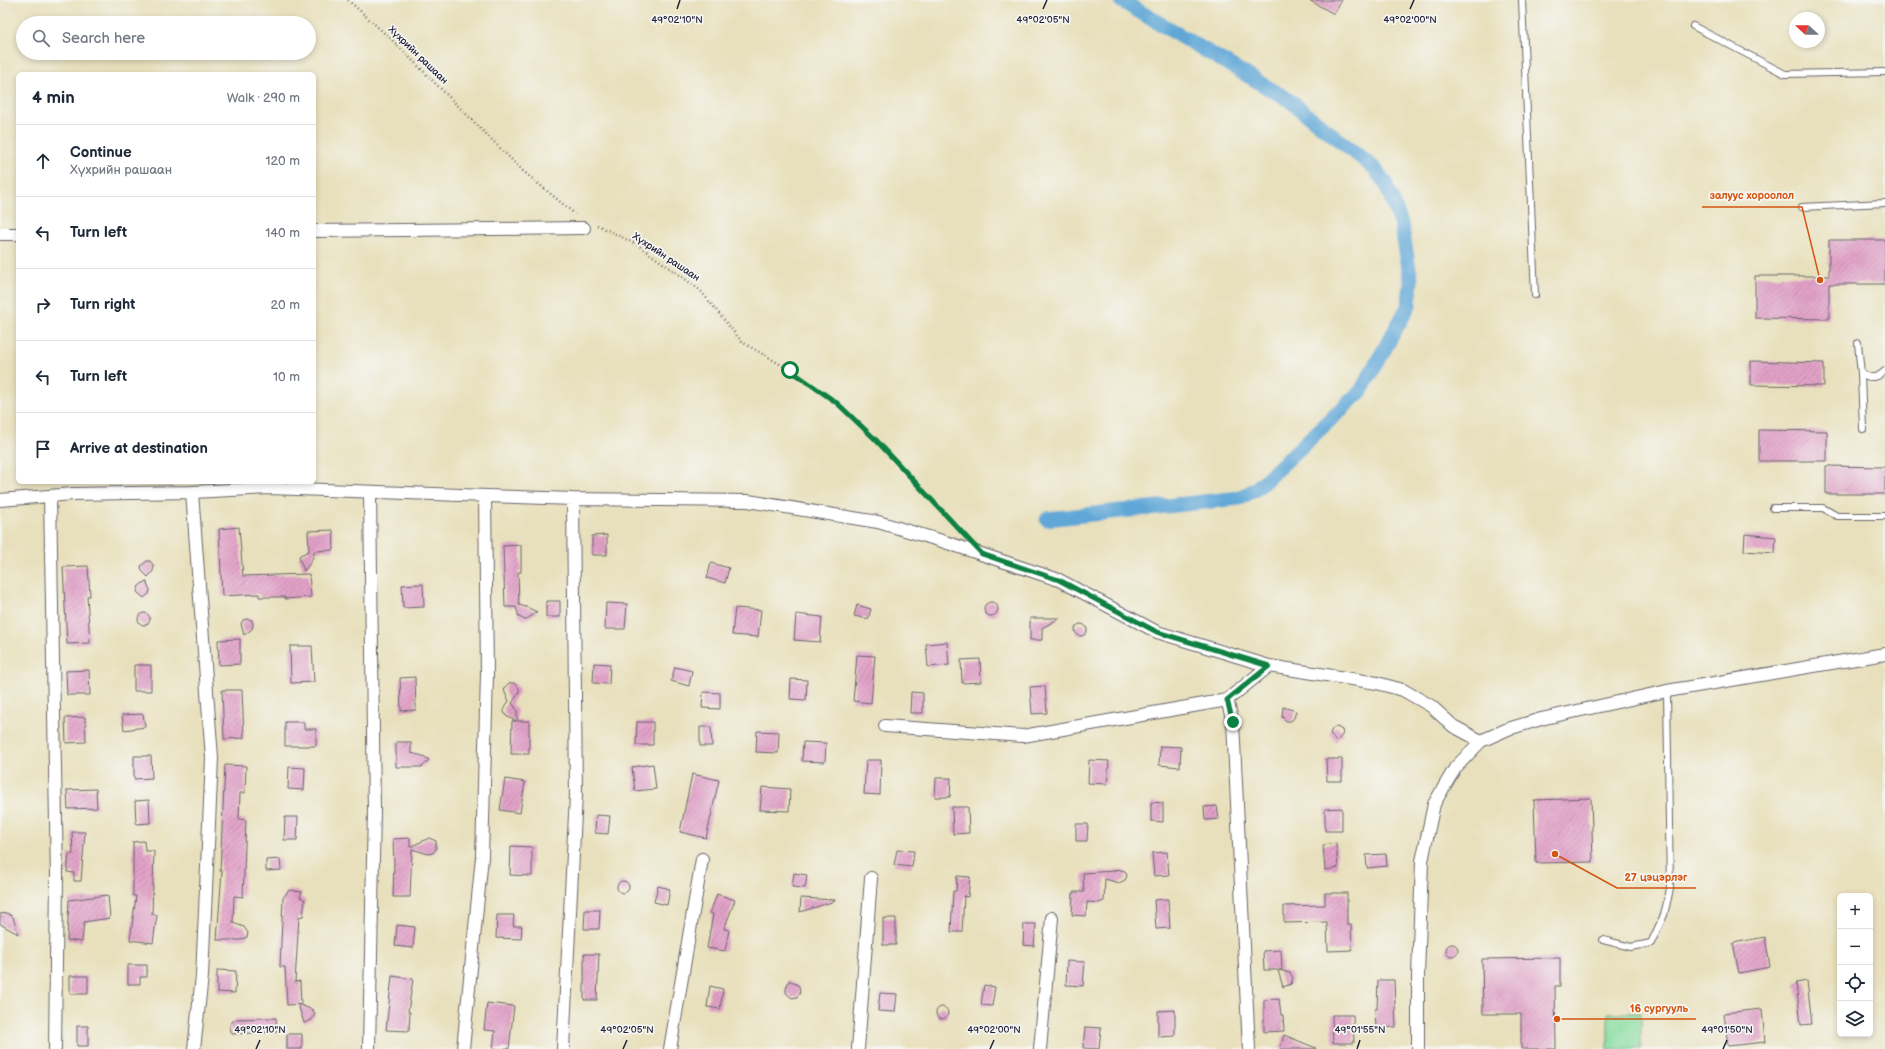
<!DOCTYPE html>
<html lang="en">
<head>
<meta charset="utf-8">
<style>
	:root { --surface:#fff; --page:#f2f2f3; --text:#1f2937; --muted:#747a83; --line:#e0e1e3 }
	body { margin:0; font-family:"Balsamiq Sans",sans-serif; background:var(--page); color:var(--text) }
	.controls { position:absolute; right:12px; bottom:12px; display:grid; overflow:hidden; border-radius:6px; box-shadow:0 2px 6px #0003 }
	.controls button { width:36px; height:36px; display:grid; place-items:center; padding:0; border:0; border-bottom:1px solid var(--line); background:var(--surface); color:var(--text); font:20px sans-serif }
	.compass { position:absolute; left:1789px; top:12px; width:36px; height:36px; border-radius:50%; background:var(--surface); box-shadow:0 2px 6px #0003; rotate:292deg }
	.stop { position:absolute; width:12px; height:12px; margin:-9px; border:3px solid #0b8043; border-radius:50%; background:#fff }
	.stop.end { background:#0b8043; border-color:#fff; box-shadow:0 1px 4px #0008 }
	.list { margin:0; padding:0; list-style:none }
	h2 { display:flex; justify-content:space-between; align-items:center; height:52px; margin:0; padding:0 16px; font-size:17px }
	h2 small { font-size:13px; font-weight:400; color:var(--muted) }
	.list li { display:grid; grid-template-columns:26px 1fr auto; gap:12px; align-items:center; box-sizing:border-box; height:72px; padding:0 16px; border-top:1px solid var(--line) }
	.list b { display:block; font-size:15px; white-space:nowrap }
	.list p { margin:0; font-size:13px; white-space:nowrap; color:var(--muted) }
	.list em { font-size:13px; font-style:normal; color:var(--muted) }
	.icon { flex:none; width:22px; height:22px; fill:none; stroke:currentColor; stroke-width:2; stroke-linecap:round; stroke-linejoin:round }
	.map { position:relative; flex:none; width:1885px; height:1049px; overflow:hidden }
	.search { position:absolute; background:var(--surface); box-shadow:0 2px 6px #0003; left:16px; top:16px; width:300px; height:44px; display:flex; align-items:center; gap:10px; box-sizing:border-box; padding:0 14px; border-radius:22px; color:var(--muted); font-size:15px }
	.panel { position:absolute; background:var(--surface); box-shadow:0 2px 6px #0003; left:16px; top:72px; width:300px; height:412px; border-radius:6px }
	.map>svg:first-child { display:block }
</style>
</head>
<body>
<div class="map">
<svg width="1885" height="1049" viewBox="0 0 1885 1049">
	<defs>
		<pattern id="building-hatch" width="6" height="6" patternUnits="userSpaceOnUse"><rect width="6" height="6" fill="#e2a1c8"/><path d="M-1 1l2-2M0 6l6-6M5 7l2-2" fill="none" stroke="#b783a4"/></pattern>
	</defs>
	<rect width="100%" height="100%" fill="#f6f6f2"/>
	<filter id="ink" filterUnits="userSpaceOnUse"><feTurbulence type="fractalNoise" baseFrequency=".025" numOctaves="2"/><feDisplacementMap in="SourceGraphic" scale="8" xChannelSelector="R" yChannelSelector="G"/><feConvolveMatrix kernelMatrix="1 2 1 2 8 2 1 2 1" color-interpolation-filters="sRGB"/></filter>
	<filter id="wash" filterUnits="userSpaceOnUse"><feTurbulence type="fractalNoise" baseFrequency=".012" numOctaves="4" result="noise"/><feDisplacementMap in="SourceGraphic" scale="16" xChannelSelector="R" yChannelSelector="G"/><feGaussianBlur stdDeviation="0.9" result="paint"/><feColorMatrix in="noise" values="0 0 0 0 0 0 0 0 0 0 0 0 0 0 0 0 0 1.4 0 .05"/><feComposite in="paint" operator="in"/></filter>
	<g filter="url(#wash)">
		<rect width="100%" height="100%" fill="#e8e0bc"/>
		<path fill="#88dda0" stroke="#55806e" d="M1608 1013H1641V1049H1608Z"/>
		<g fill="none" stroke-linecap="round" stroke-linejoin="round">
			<path stroke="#61a7d7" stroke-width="15" d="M1047 519 1240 498 1256 489 1361 391 1409 305 1411 280 1401 223 1386 184 1374 168 1289 100 1120 0"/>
		</g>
		<g id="blocks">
			<path fill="url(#building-hatch)" d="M1309 0H1342L1334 14Z
				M1829 240H1885V284H1829V319L1755 318V276H1829Z
				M1751 361 1824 363V386L1751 385Z
				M1759 430 1827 431V461H1759Z
				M1826 466 1885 467V494H1826Z
				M239 527 243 576 309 574 311 597 285 599V597H259V594L222 596 219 529Z
				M333 530 334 550 315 551 311 562 304 571 299 558 300 555 309 551 308 531Z
				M1745 534 1776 537 1775 553 1744 551Z
				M607 535V555H592V536Z
				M521 545V572H518L519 605 526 607 537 612 525 620 519 617 516 607H505L503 546Z
				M147 561H150L154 566 153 571 148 577 142 571 141 566Z
				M711 563 729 568 725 583 707 578Z
				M88 566 90 596H87L90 643 67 644 63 567Z
				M146 581 150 590 149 594 144 598 137 592 139 586Z
				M423 584 424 607 403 608 402 585Z
				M546 601H560V617H546Z
				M984 609a7 7 0 1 1 14 0a7 7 0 1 1-14 0Z
				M606 603 627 604 625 629H605Z
				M857 605 871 609 868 619 854 616Z
				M735 608 761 610 758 637 732 635Z
				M138 619a6 6 0 1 1 12 0a6 6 0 1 1-12 0Z
				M796 614 822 617 820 642 794 640Z
				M1030 618H1060L1042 628V640H1030Z
				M247 619 252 620 253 625 252 629 244 635 241 624 243 620Z
				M1075 630a6 6 0 1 1 12 0a6 6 0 1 1-12 0Z
				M240 639V664L219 665 218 640Z
				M947 642 949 665 928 667 926 644Z
				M290 646H312L314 682 291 683Z
				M857 655 875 656 871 703 853 701Z
				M980 659 981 682 962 683 961 660Z
				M594 663 610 664 609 684 593 683Z
				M134 665H151V691H134Z
				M675 667 692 671 689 686 671 681Z
				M89 670 90 695H67L66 671Z
				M415 677 416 710 401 711 400 678Z
				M791 679 807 680 806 700 790 699Z
				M509 683H514L519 688V693L512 703 517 710V721H529V754H511L512 721H516L506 716 504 712V708L509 701 505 693 504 688Z
				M1045 686 1047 713 1032 714 1030 687Z
				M222 690H242L244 738 224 739Z
				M703 692 720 693V709L702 708Z
				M911 692 923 693V713H910Z
				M1283 707 1296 711 1294 718 1291 721H1286L1282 717Z
				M143 714 145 727 124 730 122 715Z
				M85 717 86 742 66 743 65 718Z
				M285 722H304V729H316V746H285Z
				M637 722H653V745H636Z
				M700 727H711L712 746H700Z
				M1337 727 1342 730 1343 734 1336 742 1330 733 1333 728Z
				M757 731 779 732 778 753 756 752Z
				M396 742H411V753L423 756 429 760 422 767H396Z
				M803 742 826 743 825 762 802 761Z
				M1160 746 1181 747 1180 767 1159 765Z
				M134 756H151L152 778 134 779Z
				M1326 759H1342V781H1327Z
				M866 760H881L880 795 864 794Z
				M1089 760 1109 761 1107 784 1088 783Z
				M653 764 656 789 635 791 632 767Z
				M225 765 246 766 245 793H240L239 819 246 820 243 897 234 896 233 923 244 927 248 933 247 937 240 940H217L222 871H220Z
				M289 767 305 768 304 790 288 789Z
				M692 774 719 780 706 838 680 832Z
				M936 778H951L950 797H935Z
				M505 779 525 782 520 813 500 810Z
				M762 787 790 789 789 811 760 810Z
				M96 789 97 808 68 809 67 790Z
				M1591 798 1593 862 1536 863 1534 800Z
				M149 800 150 823 136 824 135 801Z
				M1151 802 1163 803V822L1151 821Z
				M1217 806 1219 819 1205 820 1204 807Z
				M952 807H968L969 833 953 834Z
				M1342 808V831H1325V809Z
				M596 815 610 816 608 834 595 833Z
				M285 817H298L297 840H284Z
				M1076 824H1088L1087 841H1076Z
				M72 832H85L81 881H74V873L67 872 69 854H73Z
				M410 838V847L429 838 436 841V849L433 853 428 854 412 849 410 897H393L394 863 393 839Z
				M144 841 145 851H154L152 914 157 915 153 943 130 940 136 896H133V842Z
				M1336 843 1338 868 1325 870 1323 845Z
				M511 846 532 847V876L510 875Z
				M897 850 914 851 912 867 894 865Z
				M1167 852 1169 875 1154 876 1152 853Z
				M1386 854 1387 866 1367 868 1366 855Z
				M280 859 281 870 266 871V860Z
				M1117 869 1125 871 1127 876 1125 880 1119 883 1105 879 1104 901 1099 903 1087 902 1086 916 1072 915 1073 892H1084L1083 873 1114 871Z
				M794 873 807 875 805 888 792 887Z
				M957 876 970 877 968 897 964 896 962 932H951L953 891H956Z
				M617 887a6 6 0 1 1 12 0a6 6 0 1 1-12 0Z
				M658 886 670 889 667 905 654 902Z
				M289 890 302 892 300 897 305 900 303 916 299 917 295 982 300 981 301 1004 287 1005 285 967H280L283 898Z
				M1325 893H1347V924H1351L1352 950 1328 951 1327 922 1284 923V906L1325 905Z
				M717 894 735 900 724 929 729 930 725 951 707 948 713 914 710 913Z
				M108 895 110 918 84 922 82 942 67 940 69 900Z
				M801 898 835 900V901L800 912Z
				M1168 899 1170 928 1156 929 1154 900Z
				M585 910H600L599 929H584Z
				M7 913 13 917 18 934 0 924V914Z
				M497 915H514L513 926H522L521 939 496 938Z
				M883 918H896V945H883Z
				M1024 924H1036L1034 946 1023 945Z
				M397 925 415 927 413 948 395 946Z
				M1765 937 1770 967 1739 973 1733 943Z
				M1446 950a6 6 0 1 1 12 0a6 6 0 1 1-12 0Z
				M1281 950 1282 970H1279L1290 973 1293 978 1291 984 1283 987 1278 970H1264L1263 951Z
				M584 954H599L597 1000H584Z
				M1560 958V986H1555L1556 1049H1521V1014H1483L1482 959Z
				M1067 961 1085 962 1083 986 1066 985Z
				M128 965H147V977H140V984H128Z
				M217 970 236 971 235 993 217 992Z
				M70 976H88V994H70Z
				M392 976 413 979 408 1012H410L409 1031 386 1030Z
				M789 980 799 986 800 993 797 997 792 998 786 993V989Z
				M1378 980H1394L1396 1027 1376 1028 1375 1009H1377Z
				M1807 981 1812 1024 1801 1025 1796 983Z
				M984 985 995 987 992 1006 981 1005Z
				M710 986 723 989 720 1009 707 1007Z
				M880 993 897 994 895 1012 878 1011Z
				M1279 999 1281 1015H1283L1284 1031 1264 1032V1000Z
				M487 1003 514 1006 509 1049H493L495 1031 484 1030Z
				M298 1004 313 1010 315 1014 312 1020 304 1023Z
				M936 1013a6 6 0 1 1 12 0a6 6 0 1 1-12 0Z
				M1762 1009 1765 1042 1728 1046 1724 1013Z
				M1175 1010V1036L1158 1037V1011Z
				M1332 1015H1353L1354 1043H1333Z
				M276 1018 277 1032 232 1034 230 1028V1024L236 1019Z
				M77 1026H88V1046H77Z
				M1085 1027 1101 1028 1099 1049 1083 1048Z
				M287 1034H302V1049H287Z
				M1284 1035 1316 1048V1049H1280Z"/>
		</g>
	</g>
	<g filter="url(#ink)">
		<use href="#blocks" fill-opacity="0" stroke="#676468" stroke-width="1"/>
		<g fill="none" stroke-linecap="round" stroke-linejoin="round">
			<g stroke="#676468" stroke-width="8">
				<path id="service" d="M1522 0 1535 295
					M1693 26 1785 74 1885 72
					M1802 207 1885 203
					M1858 343 1861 374C1871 379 1877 378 1885 371
					M1861 374 1863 429
					M1773 508H1823L1837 516H1885
					M1603 940 1631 947 1651 943 1664 915 1670 889 1667 691"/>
			</g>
			<g stroke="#676468" stroke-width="14">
				<path id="minor" d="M314 231 584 228
					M0 234H18
					M192 492 212 758 202 976 194 1049
					M50 496 57 877 55 1049
					M0 500 73 494 192 492 270 488 573 499 748 501 878 522 942 541 1059 580 1157 632 1269 666 1377 683 1403 690 1431 706 1453 726 1481 741
					M1227 700 1233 722 1249 1049
					M885 726 1023 736 1227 700 1269 666
					M369 1049 374 811 370 493
					M463 1049 482 857 487 674 485 496
					M563 1049 576 795 573 499
					M670 1049 702 859
					M858 1049 871 878
					M1040 1049 1052 918
					M1418 1049V976L1422 861 1434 804 1455 768 1481 741 1508 729 1541 719 1667 691 1885 654"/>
			</g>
			<path stroke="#676468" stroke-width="2.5" stroke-dasharray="1 3" stroke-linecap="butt" d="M348 0 393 41 523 171 575 214
				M597 225 638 245 700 290 742 342 790 370 837 403 876 440 963 533"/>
			<use href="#service" stroke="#fff" stroke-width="6"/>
			<use href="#minor" stroke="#fff" stroke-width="12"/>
		</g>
	</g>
	<g fill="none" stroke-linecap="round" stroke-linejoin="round" filter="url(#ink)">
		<path stroke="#0b8043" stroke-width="5" d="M790 370 837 403 876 440 982 554 1059 580 1157 632 1269 666 1227 700 1233 722"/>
	</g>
	<path fill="none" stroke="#22223b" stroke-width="1.5" d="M677 9 680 0M1043 9 1047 0M1410 9 1414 0M256 1049 260 1040M623 1049 627 1040M990 1049 994 1040M1357 1049 1360 1040M1723 1049 1727 1040"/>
	<g text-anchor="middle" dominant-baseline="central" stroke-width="3.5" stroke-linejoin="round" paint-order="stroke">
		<g font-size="10" fill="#22223b" stroke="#f6f6f2">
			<text transform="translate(418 55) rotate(44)">Хүхрийн рашаан</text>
			<text transform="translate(666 257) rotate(34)">Хүхрийн рашаан</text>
		</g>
	</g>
	<g font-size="10" text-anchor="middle" fill="#22223b" stroke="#f6f6f2" stroke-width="3.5" stroke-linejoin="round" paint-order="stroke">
		<text x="677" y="23">49°02'10"N</text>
		<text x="1043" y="23">49°02'05"N</text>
		<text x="1410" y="23">49°02'00"N</text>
		<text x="260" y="1033">49°02'10"N</text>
		<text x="627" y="1033">49°02'05"N</text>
		<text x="994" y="1033">49°02'00"N</text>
		<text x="1360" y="1033">49°01'55"N</text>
		<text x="1727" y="1033">49°01'50"N</text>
	</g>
	<path fill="none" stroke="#d45411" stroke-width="1.5" d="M1820 280L1802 207H1702M1555 854L1617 888H1696M1557 1019L1622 1019H1696"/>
	<g fill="#d45411" stroke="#f6f6f2" stroke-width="1.5">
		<circle cx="1820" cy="280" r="4"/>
		<circle cx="1555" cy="854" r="4"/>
		<circle cx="1557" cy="1019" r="4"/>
	</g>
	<g font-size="11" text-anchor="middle" font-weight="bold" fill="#d45411" stroke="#f6f6f2" stroke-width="3.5" stroke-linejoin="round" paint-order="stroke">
		<text x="1752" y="199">залуус хороолол</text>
		<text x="1656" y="881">27 цэцэрлэг</text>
		<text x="1659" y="1012">16 сургууль</text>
	</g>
</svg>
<div class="controls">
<button>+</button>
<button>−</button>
<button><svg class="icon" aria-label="locate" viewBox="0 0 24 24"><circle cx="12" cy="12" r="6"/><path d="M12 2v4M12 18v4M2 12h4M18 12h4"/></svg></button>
<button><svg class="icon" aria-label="layers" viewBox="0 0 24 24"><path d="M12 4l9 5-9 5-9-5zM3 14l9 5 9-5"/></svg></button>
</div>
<svg class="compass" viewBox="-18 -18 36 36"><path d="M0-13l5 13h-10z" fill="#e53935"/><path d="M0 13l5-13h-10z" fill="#747a83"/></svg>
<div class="stop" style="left:790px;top:370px"></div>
<div class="stop end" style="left:1233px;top:722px"></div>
<div class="search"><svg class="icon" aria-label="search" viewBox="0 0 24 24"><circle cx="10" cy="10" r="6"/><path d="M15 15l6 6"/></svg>Search here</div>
<section class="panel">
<h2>4 min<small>Walk · 290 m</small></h2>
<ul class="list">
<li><svg class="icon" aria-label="ahead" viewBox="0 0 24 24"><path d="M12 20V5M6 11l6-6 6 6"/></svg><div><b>Continue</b><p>Хүхрийн рашаан</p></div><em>120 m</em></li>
<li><svg class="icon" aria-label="left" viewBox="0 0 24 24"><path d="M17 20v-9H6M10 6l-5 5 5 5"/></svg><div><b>Turn left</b></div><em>140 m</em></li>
<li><svg class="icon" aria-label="right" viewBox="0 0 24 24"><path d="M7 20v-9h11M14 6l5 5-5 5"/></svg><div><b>Turn right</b></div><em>20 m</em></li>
<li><svg class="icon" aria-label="left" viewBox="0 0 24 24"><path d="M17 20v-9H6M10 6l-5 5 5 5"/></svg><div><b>Turn left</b></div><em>10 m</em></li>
<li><svg class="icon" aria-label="arrive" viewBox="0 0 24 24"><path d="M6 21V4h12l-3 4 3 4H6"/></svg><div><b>Arrive at destination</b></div></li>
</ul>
</section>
</div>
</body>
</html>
